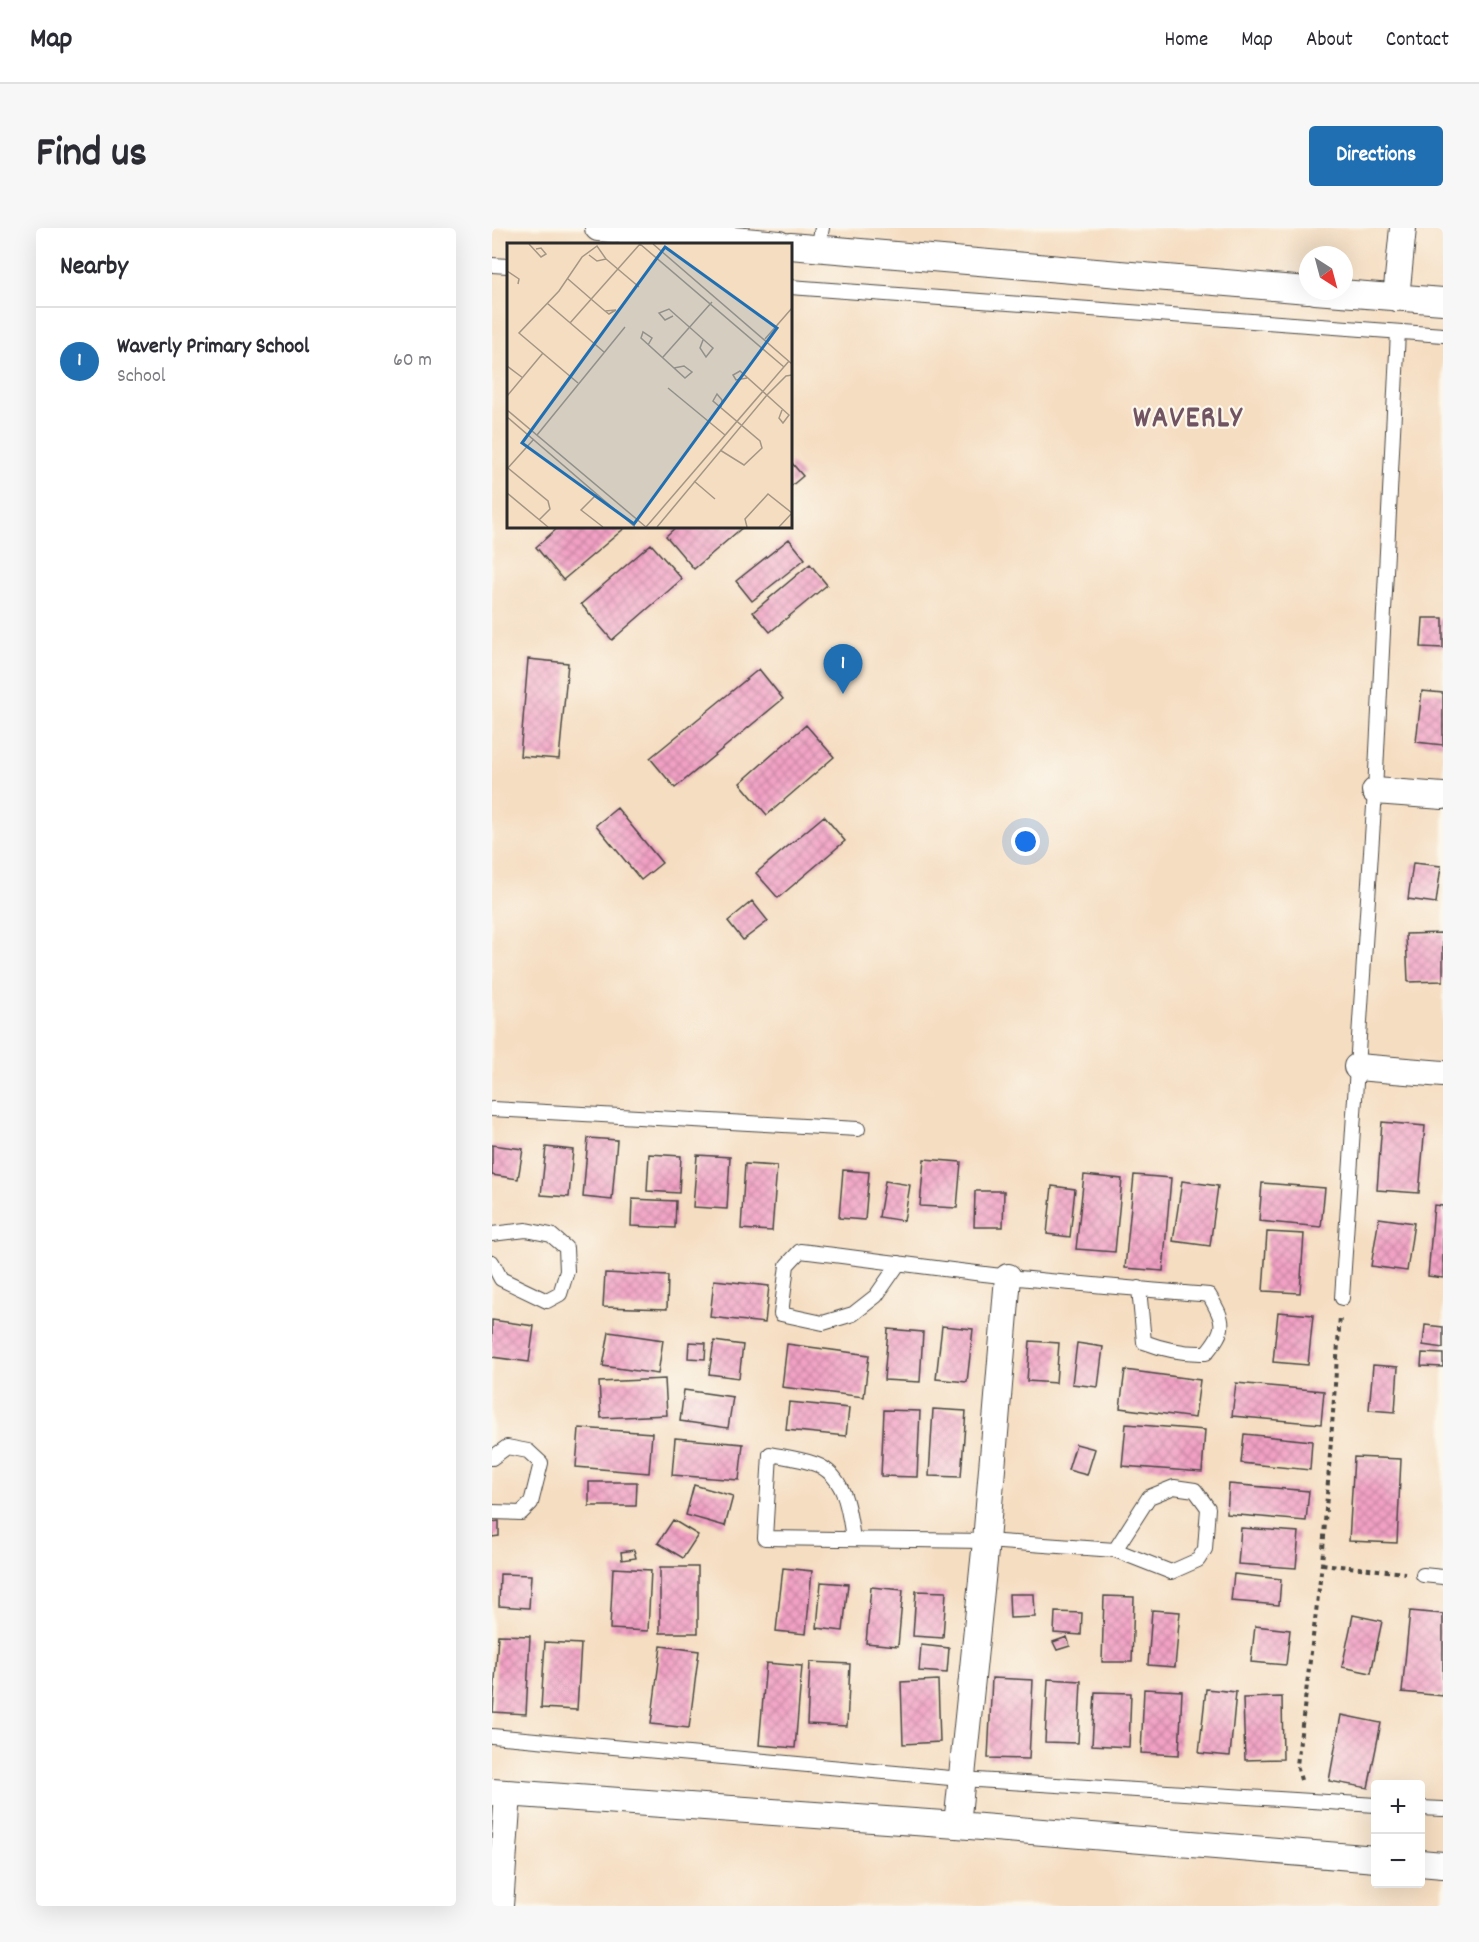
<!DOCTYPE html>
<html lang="en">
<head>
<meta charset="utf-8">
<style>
	:root { --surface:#fff; --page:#f7f7f7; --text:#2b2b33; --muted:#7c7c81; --line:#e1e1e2; --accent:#1f6fb2 }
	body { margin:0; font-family:Dekko,sans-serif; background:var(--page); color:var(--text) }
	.controls { position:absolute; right:18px; bottom:18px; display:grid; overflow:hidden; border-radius:6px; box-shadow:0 6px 24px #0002 }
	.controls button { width:54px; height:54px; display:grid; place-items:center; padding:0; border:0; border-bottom:2px solid var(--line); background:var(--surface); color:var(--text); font:30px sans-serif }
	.compass { position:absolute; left:807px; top:18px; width:54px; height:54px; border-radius:50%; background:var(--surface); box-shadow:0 6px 24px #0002; rotate:144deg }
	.you { position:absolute; left:534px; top:614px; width:21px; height:21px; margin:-15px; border:4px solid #fff; border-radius:50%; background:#1a73e8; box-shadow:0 0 0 9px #1a73e833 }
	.badge { display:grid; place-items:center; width:39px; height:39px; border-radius:50%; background:var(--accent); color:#fff; font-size:20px; font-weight:700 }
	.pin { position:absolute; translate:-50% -50px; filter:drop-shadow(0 2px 3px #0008) }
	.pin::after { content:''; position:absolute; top:32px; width:21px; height:18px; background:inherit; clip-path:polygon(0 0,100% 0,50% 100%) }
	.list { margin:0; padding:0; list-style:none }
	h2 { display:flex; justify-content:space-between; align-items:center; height:78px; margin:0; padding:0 24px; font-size:26px }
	h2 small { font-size:20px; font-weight:400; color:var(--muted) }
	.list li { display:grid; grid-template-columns:39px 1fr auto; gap:18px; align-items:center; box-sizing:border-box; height:108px; padding:0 24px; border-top:2px solid var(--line) }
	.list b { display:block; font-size:22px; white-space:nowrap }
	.list p { margin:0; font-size:20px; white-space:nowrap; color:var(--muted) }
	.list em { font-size:20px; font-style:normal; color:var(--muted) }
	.map { position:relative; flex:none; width:951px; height:1678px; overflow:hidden; border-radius:6px }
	header { display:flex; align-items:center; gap:36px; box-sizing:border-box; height:84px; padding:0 30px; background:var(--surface); border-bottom:2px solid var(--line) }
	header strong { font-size:28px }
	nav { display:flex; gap:33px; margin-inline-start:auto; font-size:21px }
	.intro { display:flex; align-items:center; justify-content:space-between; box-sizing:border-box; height:144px; padding:0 36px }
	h1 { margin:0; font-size:42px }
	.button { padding:15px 27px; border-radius:6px; background:var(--accent); color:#fff; font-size:21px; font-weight:700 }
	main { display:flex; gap:36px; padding:0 36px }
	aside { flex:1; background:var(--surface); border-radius:6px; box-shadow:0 6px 24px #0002 }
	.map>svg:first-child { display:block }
</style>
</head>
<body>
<header>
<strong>Map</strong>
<nav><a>Home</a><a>Map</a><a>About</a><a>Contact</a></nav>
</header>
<div class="intro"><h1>Find us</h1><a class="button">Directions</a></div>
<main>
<aside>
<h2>Nearby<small></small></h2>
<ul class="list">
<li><span class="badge">1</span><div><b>Waverly Primary School</b><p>School</p></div><em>60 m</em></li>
</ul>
</aside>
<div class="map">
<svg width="951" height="1678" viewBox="0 0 951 1678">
	<defs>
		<pattern id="building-cross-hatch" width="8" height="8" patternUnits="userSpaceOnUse" patternTransform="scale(1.5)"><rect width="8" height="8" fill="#f2a1c5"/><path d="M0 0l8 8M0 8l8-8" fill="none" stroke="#c483a0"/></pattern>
	</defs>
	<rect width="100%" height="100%" fill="#fbf7ec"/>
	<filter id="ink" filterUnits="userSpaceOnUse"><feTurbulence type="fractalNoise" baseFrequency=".0167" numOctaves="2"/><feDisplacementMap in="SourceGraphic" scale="12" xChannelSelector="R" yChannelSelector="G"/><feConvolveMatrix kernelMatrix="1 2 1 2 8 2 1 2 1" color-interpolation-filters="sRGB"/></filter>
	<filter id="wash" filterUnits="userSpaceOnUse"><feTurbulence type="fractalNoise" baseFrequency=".008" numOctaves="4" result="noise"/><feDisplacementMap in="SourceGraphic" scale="24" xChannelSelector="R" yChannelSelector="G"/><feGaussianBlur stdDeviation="1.35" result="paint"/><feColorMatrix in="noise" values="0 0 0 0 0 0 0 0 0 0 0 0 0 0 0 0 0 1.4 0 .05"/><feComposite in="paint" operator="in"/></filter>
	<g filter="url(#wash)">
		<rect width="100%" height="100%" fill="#f5ddc1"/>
		<g id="blocks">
			<path fill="url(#building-cross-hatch)" d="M298 233 311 248 298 259Z
				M68 298H135L71 352 44 319Z
				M185 298H252L202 341 174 308Z
				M297 311 313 331 260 373 244 353Z
				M159 316 190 351 120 412 89 376Z
				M318 336 335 357 278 404 261 384Z
				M931 390H951V420L929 419Z
				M36 431 76 435 67 531 28 528Z
				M267 441 291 471 183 560 158 530Z
				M930 463 951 465V517L924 514Z
				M314 497 342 529 275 587 248 555Z
				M125 580 170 635 149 652 104 597Z
				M332 588 353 613 286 670 264 645Z
				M921 635 949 638 944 675 916 671Z
				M260 673 276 693 251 712 236 693Z
				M951 705V753L916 754 914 706Z
				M890 894 933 898 927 965 885 962Z
				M96 910 125 912 120 972 91 969Z
				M0 917 31 921 26 951 0 947Z
				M54 919 81 922 77 969 49 967Z
				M157 926 189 928 187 965 155 963Z
				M205 927 238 929 235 981 201 979Z
				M432 931 469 934 465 980 428 978Z
				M253 936 285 938 280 1003 249 1001Z
				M351 942 377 944 373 992 347 990Z
				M592 947 630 951 623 1024 584 1021Z
				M642 947 679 950 671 1043 633 1040Z
				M393 953 418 957 412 993 387 989Z
				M690 953 726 958 718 1018 681 1013Z
				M770 955 833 960 829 999 767 993Z
				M560 958 583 961 578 1009 555 1006Z
				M483 963H512L511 999H482Z
				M140 971 184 973 183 1000 139 998Z
				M942 977 951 978V1050L936 1048Z
				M887 990 922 995 915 1043 879 1038Z
				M775 1004 812 1006 808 1065 771 1063Z
				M113 1045 176 1048 175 1081 111 1079Z
				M222 1052 277 1058 273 1095 218 1089Z
				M786 1084 821 1087 816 1137 781 1134Z
				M0 1092 42 1098 37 1134 0 1129Z
				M933 1097 951 1099V1120L931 1117Z
				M450 1098 481 1101 475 1154 444 1151Z
				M396 1101 431 1104 428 1154 392 1152Z
				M117 1104 171 1112 166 1146 111 1138Z
				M222 1113 251 1117 247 1150 217 1146Z
				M538 1113 567 1115 564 1155 535 1153Z
				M197 1114 214 1115 213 1131 196 1130Z
				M585 1115 611 1119 606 1159 580 1156Z
				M295 1116 377 1127 372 1169 290 1159Z
				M930 1125 951 1126V1139L929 1138Z
				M881 1137 906 1139 903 1184 877 1182Z
				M633 1142 708 1152 703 1190 628 1180Z
				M173 1151 175 1187 109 1190 107 1154Z
				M744 1155 832 1163 829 1196 740 1188Z
				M192 1162 241 1169 236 1200 188 1193Z
				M297 1174 357 1180 354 1208 294 1202Z
				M441 1181 474 1183 469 1249 437 1248Z
				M392 1182 428 1183 425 1249 389 1248Z
				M634 1196 713 1202 710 1244 630 1238Z
				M87 1200 160 1205 157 1245 84 1239Z
				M752 1206 820 1213 818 1242 749 1235Z
				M183 1210 251 1216 247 1252 180 1247Z
				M584 1216 603 1221 595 1247 576 1242Z
				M862 1229 909 1231 905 1315 857 1313Z
				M97 1254H145L144 1278H97Z
				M737 1256 817 1263 814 1293 735 1286Z
				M202 1257 241 1268 233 1298 194 1287Z
				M181 1292 206 1307 191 1330 166 1315Z
				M7 1293V1308L0 1309V1294Z
				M749 1300 807 1304 804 1340 746 1336Z
				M142 1322 144 1330 130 1332 129 1324Z
				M168 1339H206V1405H168Z
				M121 1340 159 1342 156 1403 118 1401Z
				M291 1340 320 1343 314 1406 284 1403Z
				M8 1346 39 1347 37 1380 7 1378Z
				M742 1346 789 1351 787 1377 739 1373Z
				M329 1354 356 1356 351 1403 325 1400Z
				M379 1359 411 1362 406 1418 374 1415Z
				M424 1363 454 1364 451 1410 421 1408Z
				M517 1366H542L543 1389 518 1390Z
				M612 1368 642 1369 640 1434H610Z
				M660 1382 688 1384 683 1439 656 1437Z
				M918 1383 951 1386V1468L910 1464Z
				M563 1384 590 1385 589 1407 562 1405Z
				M861 1387 890 1393 879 1445 850 1439Z
				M763 1398 798 1402 794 1437 759 1434Z
				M6 1407 38 1408 34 1486 1 1484Z
				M575 1409 578 1418 565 1422 561 1414Z
				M53 1414 89 1416 85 1482 49 1480Z
				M429 1417 457 1420 455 1445 427 1443Z
				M169 1418 207 1423 197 1500 159 1496Z
				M318 1434 358 1436 355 1498 315 1496Z
				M274 1435 310 1438 303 1520 267 1517Z
				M500 1450 541 1452 537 1531 496 1530Z
				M556 1451 589 1453 586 1515 553 1514Z
				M446 1452 448 1514 411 1516 409 1454Z
				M652 1461 690 1463 687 1527 649 1525Z
				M714 1461 744 1464 738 1528 707 1525Z
				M603 1464 639 1465 637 1519 600 1517Z
				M790 1469 791 1531 753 1532 751 1470Z
				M849 1487 889 1495 876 1560 837 1553Z"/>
		</g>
	</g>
	<g filter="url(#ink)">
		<use href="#blocks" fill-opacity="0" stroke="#494642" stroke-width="1.5"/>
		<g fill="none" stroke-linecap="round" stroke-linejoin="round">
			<g stroke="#494642" stroke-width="16">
				<path id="lane" d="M326 20 330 0
					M0 37 16 38
					M298 59 951 107
					M0 881 366 901
					M0 1006 34 1002 59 1007 74 1020 75 1043 68 1066 55 1073 9 1051 0 1034
					M407 1035 384 1068 361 1086 331 1095 289 1086 295 1037 308 1023C377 1031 447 1041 517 1049 583 1056 650 1061 717 1067 733 1094 735 1100 714 1125 691 1126 673 1122 652 1114L647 1060
					M850 1070 883 563 906 104
					M0 1230 15 1219 36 1223 49 1235 39 1275 29 1285 0 1284
					M361 1311C357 1284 354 1247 323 1236 309 1231 293 1229 278 1226L273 1310 494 1313 623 1322 679 1344 706 1332 713 1321 716 1280 703 1262 682 1259 657 1269 623 1322
					M931 1347 951 1349
					M0 1508 469 1551 884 1577
					M928 1580 951 1581"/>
			</g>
			<g stroke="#494642" stroke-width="28">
				<path id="street" d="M106 0 287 16
					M298 18 816 62
					M823 63 951 73
					M904 70 911 0
					M883 563 951 568
					M865 839 951 846
					M0 1564 465 1597 884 1631
					M465 1597 494 1313 516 1049
					M928 1635 951 1637
					M8 1678 16 1566"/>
			</g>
			<path stroke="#494642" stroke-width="4" stroke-dasharray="4.5 4.5" stroke-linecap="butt" d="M830 1336 913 1345
				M809 1552 805 1537 830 1336 848 1088"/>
			<use href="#lane" stroke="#fff" stroke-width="14"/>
			<use href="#street" stroke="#fff" stroke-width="26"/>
		</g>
	</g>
	<g text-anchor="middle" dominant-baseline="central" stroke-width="4.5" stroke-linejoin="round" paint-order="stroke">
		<g font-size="30" font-weight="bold" letter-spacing="1.5" fill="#715461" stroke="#fbf7ec">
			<text x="696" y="192">WAVERLY</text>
		</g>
	</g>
	<g transform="translate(15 15)">
		<rect width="285" height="285" fill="#f5ddc1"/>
		<path fill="none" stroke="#a49685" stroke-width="1.5" d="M22 1 34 14 39 11 34 5 29 6M133 1 277 124M146 1 285 121M82 12 90 18 99 16 132 44M0 28 12 36 11 41M61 36 84 56 98 68 102 71 109 67 98 68M40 60 97 109M166 73 158 77 152 70 162 66 206 105 199 114 193 105 196 97M63 80 133 1M258 96 285 65M141 102 145 95 136 89 134 95 178 135 185 129 177 123 167 125M156 114 205 59M0 123 16 135M240 135 229 137 226 132 233 128 282 172 276 180 272 175 275 167M71 140 12 90 52 48 75 14 90 3 99 16M161 145 218 192M0 153 36 110M0 167 139 284M0 174 128 284M30 192 118 84M213 207 237 222 255 205 253 198 206 158 210 151 215 157 214 164M1 225 41 258 43 266 32 277M0 226 27 196M187 238 208 256M0 250 41 284M90 251 74 267 96 284M139 284 282 118M150 284 260 152 279 133 285 132M240 284 238 276 261 251 285 270M272 284 285 270"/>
		<path fill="#1f6fb2" fill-opacity="0.15" stroke="#1f6fb2" stroke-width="3" d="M158 4 270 85 127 281 15 200Z"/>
		<rect width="285" height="285" fill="none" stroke="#2b2b2b" stroke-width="3"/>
	</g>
</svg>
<div class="controls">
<button>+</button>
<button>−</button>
</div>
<svg class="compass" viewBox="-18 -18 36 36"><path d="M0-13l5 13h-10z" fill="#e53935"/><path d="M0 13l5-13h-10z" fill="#7c7c81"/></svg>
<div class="you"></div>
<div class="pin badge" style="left:351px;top:466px">1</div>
</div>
</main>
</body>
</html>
